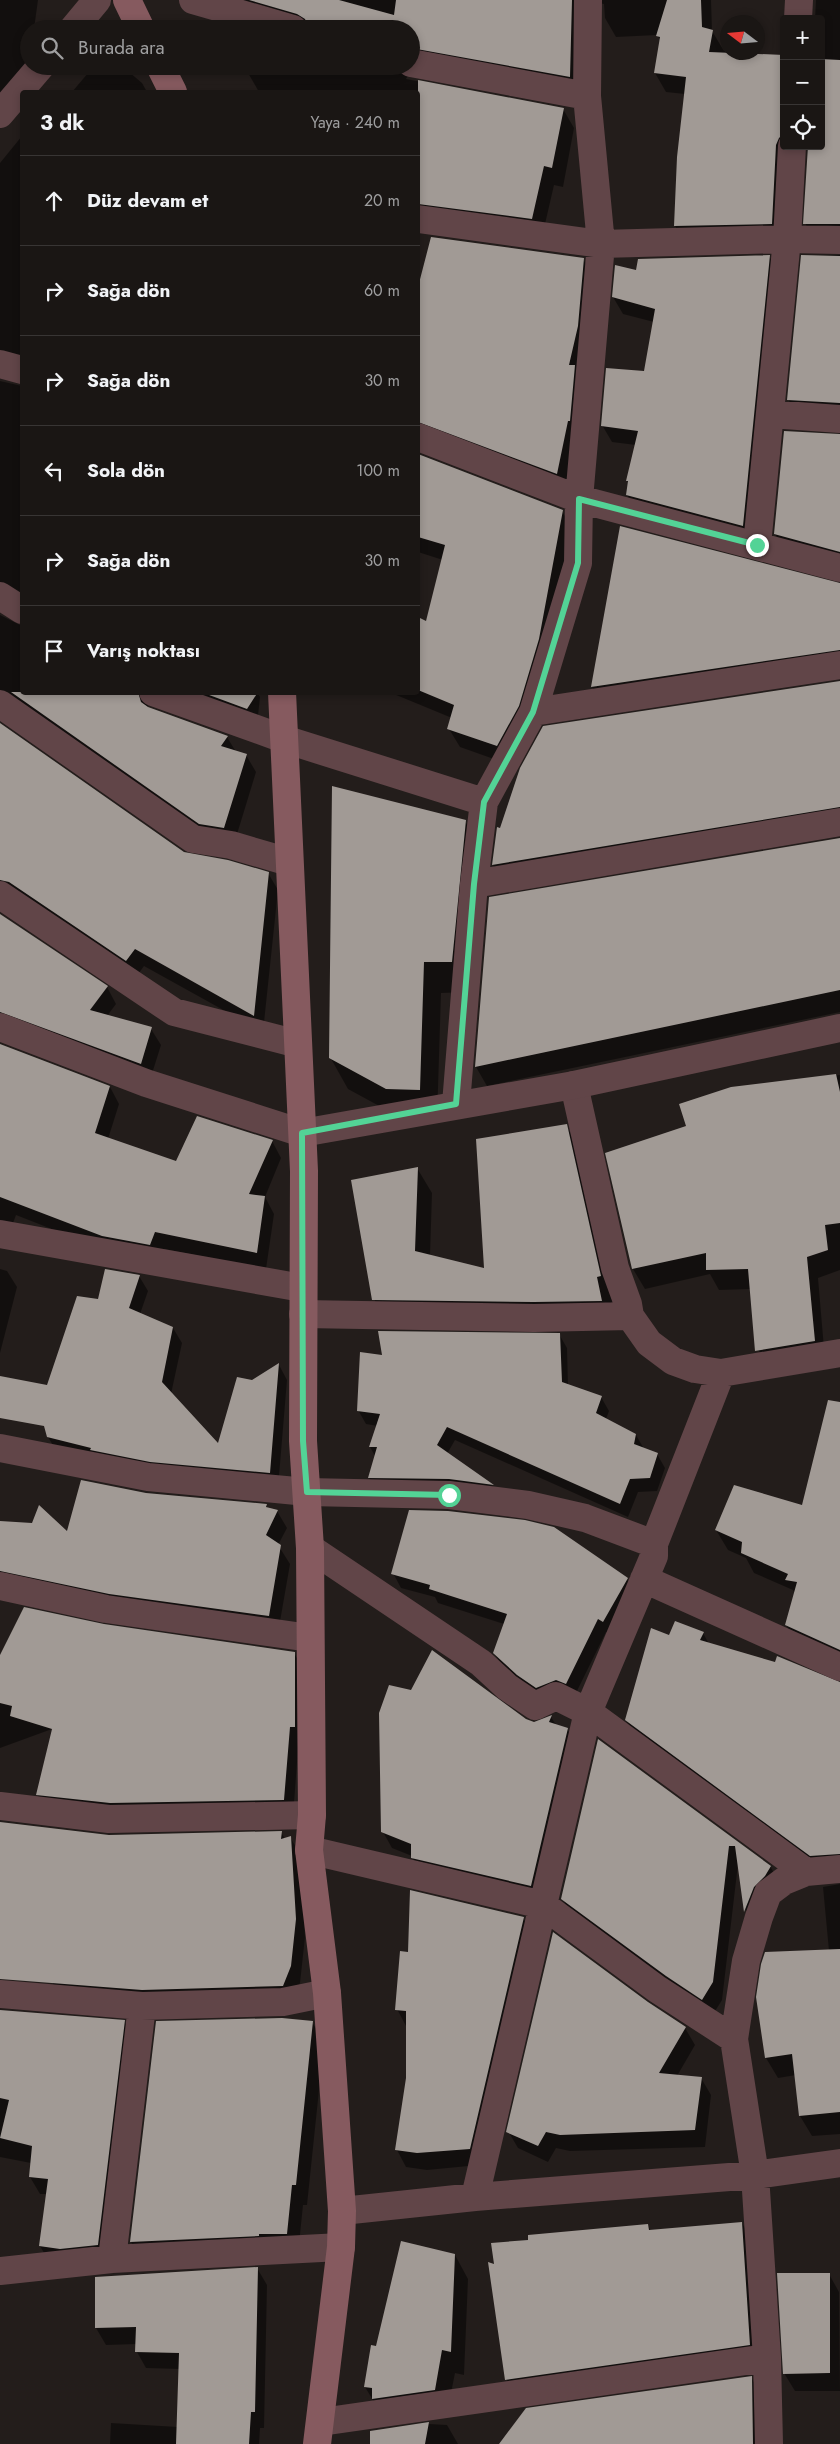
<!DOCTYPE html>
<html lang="tr">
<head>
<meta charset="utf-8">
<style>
	:root { --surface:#1a1614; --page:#231f1d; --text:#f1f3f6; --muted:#9f9fa0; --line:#383534 }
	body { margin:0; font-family:Jost,sans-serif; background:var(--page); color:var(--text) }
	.controls { position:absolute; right:15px; top:15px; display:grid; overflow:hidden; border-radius:5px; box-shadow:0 2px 8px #0003 }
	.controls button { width:45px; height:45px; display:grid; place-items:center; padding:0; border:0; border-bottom:1px solid var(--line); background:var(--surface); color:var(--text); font:25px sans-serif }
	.compass { position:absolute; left:720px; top:15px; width:45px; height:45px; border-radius:50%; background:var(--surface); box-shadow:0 2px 8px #0003; rotate:286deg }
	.stop { position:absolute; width:15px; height:15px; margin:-11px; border:4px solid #53d396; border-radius:50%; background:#fff }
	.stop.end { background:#53d396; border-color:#fff; box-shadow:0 1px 5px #0008 }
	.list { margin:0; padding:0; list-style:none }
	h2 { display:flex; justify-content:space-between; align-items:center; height:65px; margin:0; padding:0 20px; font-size:21px }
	h2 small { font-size:16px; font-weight:400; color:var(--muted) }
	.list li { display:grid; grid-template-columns:32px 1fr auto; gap:15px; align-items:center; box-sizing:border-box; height:90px; padding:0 20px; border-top:1px solid var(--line) }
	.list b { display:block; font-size:19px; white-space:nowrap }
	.list em { font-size:16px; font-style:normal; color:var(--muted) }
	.icon { flex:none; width:28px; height:28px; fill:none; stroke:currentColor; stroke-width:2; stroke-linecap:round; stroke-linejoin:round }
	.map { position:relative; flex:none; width:840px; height:2444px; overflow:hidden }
	.search { position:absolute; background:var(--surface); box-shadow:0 2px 8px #0003; left:20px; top:20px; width:400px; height:55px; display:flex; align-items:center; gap:12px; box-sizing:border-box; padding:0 18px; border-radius:28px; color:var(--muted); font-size:19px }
	.panel { position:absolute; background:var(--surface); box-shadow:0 2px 8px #0003; left:20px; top:90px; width:400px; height:605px; border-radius:5px }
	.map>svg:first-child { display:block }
</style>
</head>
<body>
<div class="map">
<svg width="840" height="2444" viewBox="0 0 840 2444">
	<rect width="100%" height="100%" fill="#231d1b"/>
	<path fill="#0007" d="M0 0H38L34 29H29V62L21 112 0 109Z
		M208 0H711L712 31 724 51 784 57V146H821V19H815L816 0H840V244L816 243 805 223 809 151 805 149 783 243 686 245 675 226 678 157 685 94 666 92 655 73 661 41 657 35 616 37 605 18 604 4 599 3 580 95 410 72 406 79 563 109 574 128 563 187 554 185 542 237 418 227V92H259L244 66H411V29H295Z
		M94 66H122L142 83 147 92H72Z
		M22 136V368L0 369V163Z
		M840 255V421L799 418 788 399 802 256Z
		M769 256 778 273 752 542 637 512 627 495 629 484 627 481 636 445 612 442 602 425 645 372 654 322 623 314 613 297 637 271Z
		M583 259 594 278 567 492 418 446V286Z
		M0 381 22 386V602L0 601Z
		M840 436V568L786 553 775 534Z
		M418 455 562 511 573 530 508 764 460 747 449 729 452 718 389 692H418V619L426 622 443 560 418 552Z
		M621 528 840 584V670L603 706 592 687Z
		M0 615 22 626V692H257L260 697 257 725 148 704 147 708 227 737 236 752 246 755 256 772 234 844 210 841 0 709Z
		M840 682V827L504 884 493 865 498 829Z
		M0 725 184 853 268 873 278 890 263 1032 144 966 136 977 0 900Z
		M465 821 483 852 469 992 441 993 437 1120H405L348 1089 330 1057Z
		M840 839V1012L487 1086 476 1067 490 898Z
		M0 915 107 987 116 1004 107 1016 151 1029 161 1045 150 1080 0 1031Z
		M0 1045 110 1087 119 1104 108 1139 176 1163 272 1141 281 1158 265 1197 274 1214 266 1269 164 1249 160 1261 113 1253 16 1215 10 1231 0 1227Z
		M840 1075V1270L818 1278 825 1360 768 1366 756 1346 751 1289 719 1290 710 1274 645 1289 633 1269 688 1126 731 1088Z
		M566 1126 581 1151 615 1301 611 1302 616 1326 388 1324 374 1299 417 1168 432 1193 430 1256 486 1270Z
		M0 1269 7 1271 17 1287 0 1353Z
		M139 1276 148 1291 140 1314 173 1328 182 1343 171 1394 218 1445 252 1382 279 1365 287 1380 278 1488 57 1452 48 1437 99 1300Z
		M559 1334 567 1348 568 1386 601 1397 609 1411 606 1419 636 1435 644 1449 657 1454 665 1468 657 1491 638 1492 628 1517 455 1440 447 1454 493 1486 500 1498 377 1491 369 1478 375 1456 370 1447 378 1426 366 1424 358 1410 384 1357Z
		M840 1416V1664L798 1645 786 1625 795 1594 793 1590 754 1573 746 1558 728 1550 716 1530 803 1506Z
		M146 1494 266 1505 268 1509 277 1511 287 1528 278 1545 290 1564 278 1633 0 1590V1542L67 1533Z
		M393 1573 627 1579 635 1593 611 1635 606 1632 574 1697 545 1702 503 1667 494 1653 504 1624 438 1603 435 1597 401 1588Z
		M104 1626 294 1653 304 1670 293 1816 47 1811 37 1794 52 1729 0 1748V1656Z
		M703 1633 709 1644 840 1683V1874L823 1876 638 1740 626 1720 669 1636Z
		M551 1717 556 1725 567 1729 577 1745 540 1902 421 1874 412 1856 392 1848 383 1832 526 1720 534 1723Z
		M599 1741 770 1866 780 1884 755 1927 746 1911 738 1864 722 2000 712 2016 572 1916 562 1898Z
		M0 1823 109 1836 281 1832 285 1839 290 1837 300 1854 305 1937 300 1983 291 2003 62 1999 52 1982 0 1965Z
		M840 1884V2134L812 2136 800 2116 796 2075 778 2078 766 2058 829 1951 823 1887Z
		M523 1918 533 1934 479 2165 427 2170 406 2167 397 2150 407 2078 406 2026 397 2009Z
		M647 2003 685 2028 695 2045 677 2076 701 2078 711 2095 705 2147 570 2151 556 2148 548 2162 518 2148 508 2131Z
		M0 2011 124 2021 134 2038 107 2261 50 2263 40 2246 47 2194H40L30 2177 31 2163 0 2157Z
		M157 2022H312L324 2042 307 2205H303L298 2254 143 2262 131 2242Z
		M742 2223 752 2241 760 2362 517 2397 506 2379 495 2265 648 2225 651 2232Z
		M455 2255 468 2279 464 2375 455 2373 447 2413 379 2410 365 2387 377 2347Z
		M257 2268 267 2285 264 2428H260L259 2444H110L111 2423 178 2427 180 2369 146 2368 137 2352V2344L106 2345 96 2328Z
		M829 2274 839 2292 840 2391H795L784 2373Z
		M751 2377 760 2393 763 2444H516Z
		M429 2424 447 2425 458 2444H371Z"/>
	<path fill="#a19a95" d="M249 0H339L394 15 396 0H572L570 77 411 48V29H316L308 26 305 19 297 14Z
		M667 0H701L702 27 713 30 709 52 784 55V133L779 138 776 145 772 224 674 226 677 157 686 77 654 73 660 37 656 36Z
		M821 59 840 60V224H803L808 146H821Z
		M418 80 564 108 552 168 544 166 532 219 418 204Z
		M431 237 584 258 578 326 569 365H575L570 421H568L557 474 418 422V287Z
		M770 255 743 526 626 495 628 481H626L638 431 601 426 606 368 644 371 655 309 612 297 615 265 636 270 638 259Z
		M801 255 840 256V403L787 400Z
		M784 431 840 434V552L774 534Z
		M418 454 563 510 539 639 519 706 497 746 447 729 454 705 418 690V617L426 621 445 545 418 537Z
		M620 526 840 583V650L591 687Z
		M840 681V807L492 865 497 827 500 828 520 768 543 726Z
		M11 692H138L141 702 148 707 228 736 221 746 247 754 224 828 199 824Z
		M201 692H258L247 709Z
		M0 723 184 852 228 860 269 872 254 1016 135 949 126 961 9 882 0 880Z
		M332 786 466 820 452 962H424L420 1090 386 1089 329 1058Z
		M840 838V990L475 1067 489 897Z
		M0 914 108 986 90 1010 152 1027 141 1064 0 1012Z
		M0 1044 110 1086 95 1133 176 1161 197 1116 273 1140 249 1194 265 1196 257 1253 155 1232 150 1245 102 1236 0 1197Z
		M836 1074 840 1092V1223L825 1225 828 1250 807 1257 815 1341 755 1351 748 1269 706 1270V1253L632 1269 605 1153 686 1126 679 1104 731 1087Z
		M567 1124 601 1276 597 1277 602 1301 534 1302 372 1300 351 1180 418 1167 415 1251 484 1268 476 1139Z
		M105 1269 140 1275 129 1308 173 1327 162 1382 218 1443 237 1377 252 1380 279 1363 270 1473 150 1462 90 1450 91 1448 47 1437 44 1426 0 1418V1376L47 1385 77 1296 98 1299Z
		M378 1331 560 1333 562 1382 602 1396 596 1413 636 1434 634 1444 658 1453 650 1478 630 1479 620 1504 447 1427 437 1445 494 1485 449 1479 368 1478 377 1447H369L380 1414 357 1411 360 1352 382 1355Z
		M828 1400 840 1402V1650L785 1625 797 1582 785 1580 788 1574 741 1553 742 1542 715 1530 734 1485 802 1505Z
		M81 1480 146 1493 267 1504 266 1507 278 1510 266 1535 281 1545 269 1616 109 1594 0 1571V1521L32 1523 39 1505 67 1531Z
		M409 1510 448 1511 525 1520 554 1527 628 1578 603 1622 598 1619 566 1684 556 1680 536 1688 517 1675 493 1653 507 1614 429 1589 430 1585 391 1574Z
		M24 1607 104 1624 295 1652V1727H290L284 1800 110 1803 36 1795 52 1729 10 1716 12 1706 0 1703V1655Z
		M675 1621 704 1632 700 1640 775 1662 777 1656 840 1682V1854L810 1856 625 1720 651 1628 669 1635Z
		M432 1650 526 1719 534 1722 552 1715 549 1722 568 1728 531 1886 411 1858V1844L381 1832 379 1713 389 1685 411 1690Z
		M598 1739 771 1866 765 1876 754 1887 744 1912 735 1846H729L713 1982 702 2000 666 1976 561 1899Z
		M0 1822 109 1835 282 1831 281 1839 291 1836 296 1919 291 1966 283 1986 142 1990 0 1979Z
		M410 1890 524 1917 470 2149 417 2153 395 2150 406 2078V2011L395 2010 400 1951 408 1952Z
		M553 1932 648 2002 686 2027 659 2073 702 2077 695 2130 560 2135 546 2132 538 2146 506 2132Z
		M840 1949V2112L799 2116 792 2054 765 2058 756 1997 761 1964 765 1952Z
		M0 2010 125 2020 98 2245 60 2249 39 2246 48 2179 29 2177 32 2146 0 2138 9 2100 0 2098Z
		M282 2018 313 2021 296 2185H292L287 2234H259V2236L130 2242 156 2021Z
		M742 2222 750 2345 505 2380 488 2262 494 2264 491 2243 528 2240V2235L648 2224 649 2230Z
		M401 2241 455 2254 451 2352 442 2350 435 2390 372 2399V2388L364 2387 371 2345 376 2346Z
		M258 2267 255 2412H251L249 2444H176L179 2353 135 2352 136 2327 95 2328V2277Z
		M777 2273H830V2373L783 2374Z
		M752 2376 753 2444H499L526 2408Z
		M429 2422 425 2444H370V2431Z"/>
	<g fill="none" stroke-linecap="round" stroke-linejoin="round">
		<path stroke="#614548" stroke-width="28" d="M193 0 293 29
			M798 19 799 0
			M73 29 97 0
			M411 63 587 96
			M0 114 41 66
			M418 219 601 244 787 239 840 240
			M0 364 22 370
			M770 414 840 419
			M418 437 579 499 840 568
			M757 545 787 239 792 146
			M0 596 22 610
			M153 692 284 739 484 802 533 712 578 563 579 499 601 244 587 96 588 0
			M0 704 193 839 231 845 289 862
			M533 712 840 665
			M474 884 840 822
			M0 895 174 1012 298 1044
			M0 1027 146 1083 302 1133
			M574 1085 615 1268 628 1304 630 1316 649 1343 673 1361 695 1369 721 1373 840 1353
			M456 1104 474 884 484 802
			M303 1314 534 1318 630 1316
			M0 1448 148 1477 307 1492 449 1495 528 1505 585 1518 654 1544
			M310 1548 481 1663 507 1687 535 1706 556 1696 588 1712 806 1872
			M644 1579 840 1667
			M0 1586 106 1609 310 1638
			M0 1806 109 1819 312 1815
			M309 1850 543 1905 657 1989 734 2039
			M0 1994 142 2006 283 2002 327 1993
			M475 2197 588 1712 654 1556V1544L721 1373
			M342 2211 475 2197 755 2175 840 2163
			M112 2259 142 2006
			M0 2271 112 2259 341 2247
			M321 2422 767 2358
			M769 2444 767 2358 755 2175 734 2039 746 1961 759 1917 768 1893 784 1881 806 1872 840 1869"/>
		<path stroke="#614548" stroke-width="28" d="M302 1133 574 1085 840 1028
			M0 1234 302 1288"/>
		<path stroke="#865a5f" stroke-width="28" d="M127 0 141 29
			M160 66 173 92
			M282 692 304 1171 303 1441 310 1548 312 1815 309 1850 327 1993 342 2211 341 2247 317 2444"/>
	</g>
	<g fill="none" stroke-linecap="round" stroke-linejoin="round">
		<path stroke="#53d396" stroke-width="6" d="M449 1495 307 1492 303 1441 302 1133 456 1104 474 884 484 802 533 712 578 563 579 499 757 545"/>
	</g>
</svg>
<div class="controls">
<button>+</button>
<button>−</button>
<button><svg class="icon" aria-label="locate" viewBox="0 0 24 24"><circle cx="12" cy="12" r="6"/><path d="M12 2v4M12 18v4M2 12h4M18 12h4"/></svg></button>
</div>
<svg class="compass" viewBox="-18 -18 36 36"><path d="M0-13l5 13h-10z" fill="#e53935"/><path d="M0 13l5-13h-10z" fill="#9f9fa0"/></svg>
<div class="stop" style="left:449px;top:1495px"></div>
<div class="stop end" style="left:757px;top:545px"></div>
<div class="search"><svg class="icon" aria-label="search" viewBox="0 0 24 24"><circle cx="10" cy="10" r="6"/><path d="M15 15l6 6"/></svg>Burada ara</div>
<section class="panel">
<h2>3 dk<small>Yaya · 240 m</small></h2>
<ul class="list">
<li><svg class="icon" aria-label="ahead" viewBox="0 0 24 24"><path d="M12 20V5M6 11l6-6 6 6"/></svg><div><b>Düz devam et</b></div><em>20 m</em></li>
<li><svg class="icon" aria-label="right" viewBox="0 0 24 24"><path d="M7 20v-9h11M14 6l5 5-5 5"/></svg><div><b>Sağa dön</b></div><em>60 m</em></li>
<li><svg class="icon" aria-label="right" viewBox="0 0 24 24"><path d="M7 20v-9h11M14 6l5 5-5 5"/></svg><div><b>Sağa dön</b></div><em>30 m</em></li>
<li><svg class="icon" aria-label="left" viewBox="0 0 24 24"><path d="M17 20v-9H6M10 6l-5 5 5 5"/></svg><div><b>Sola dön</b></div><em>100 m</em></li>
<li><svg class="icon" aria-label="right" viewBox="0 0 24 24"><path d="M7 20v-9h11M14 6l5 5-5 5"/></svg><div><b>Sağa dön</b></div><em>30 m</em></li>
<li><svg class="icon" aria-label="arrive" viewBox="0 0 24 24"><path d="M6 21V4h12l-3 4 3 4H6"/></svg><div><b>Varış noktası</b></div></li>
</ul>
</section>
</div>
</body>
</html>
